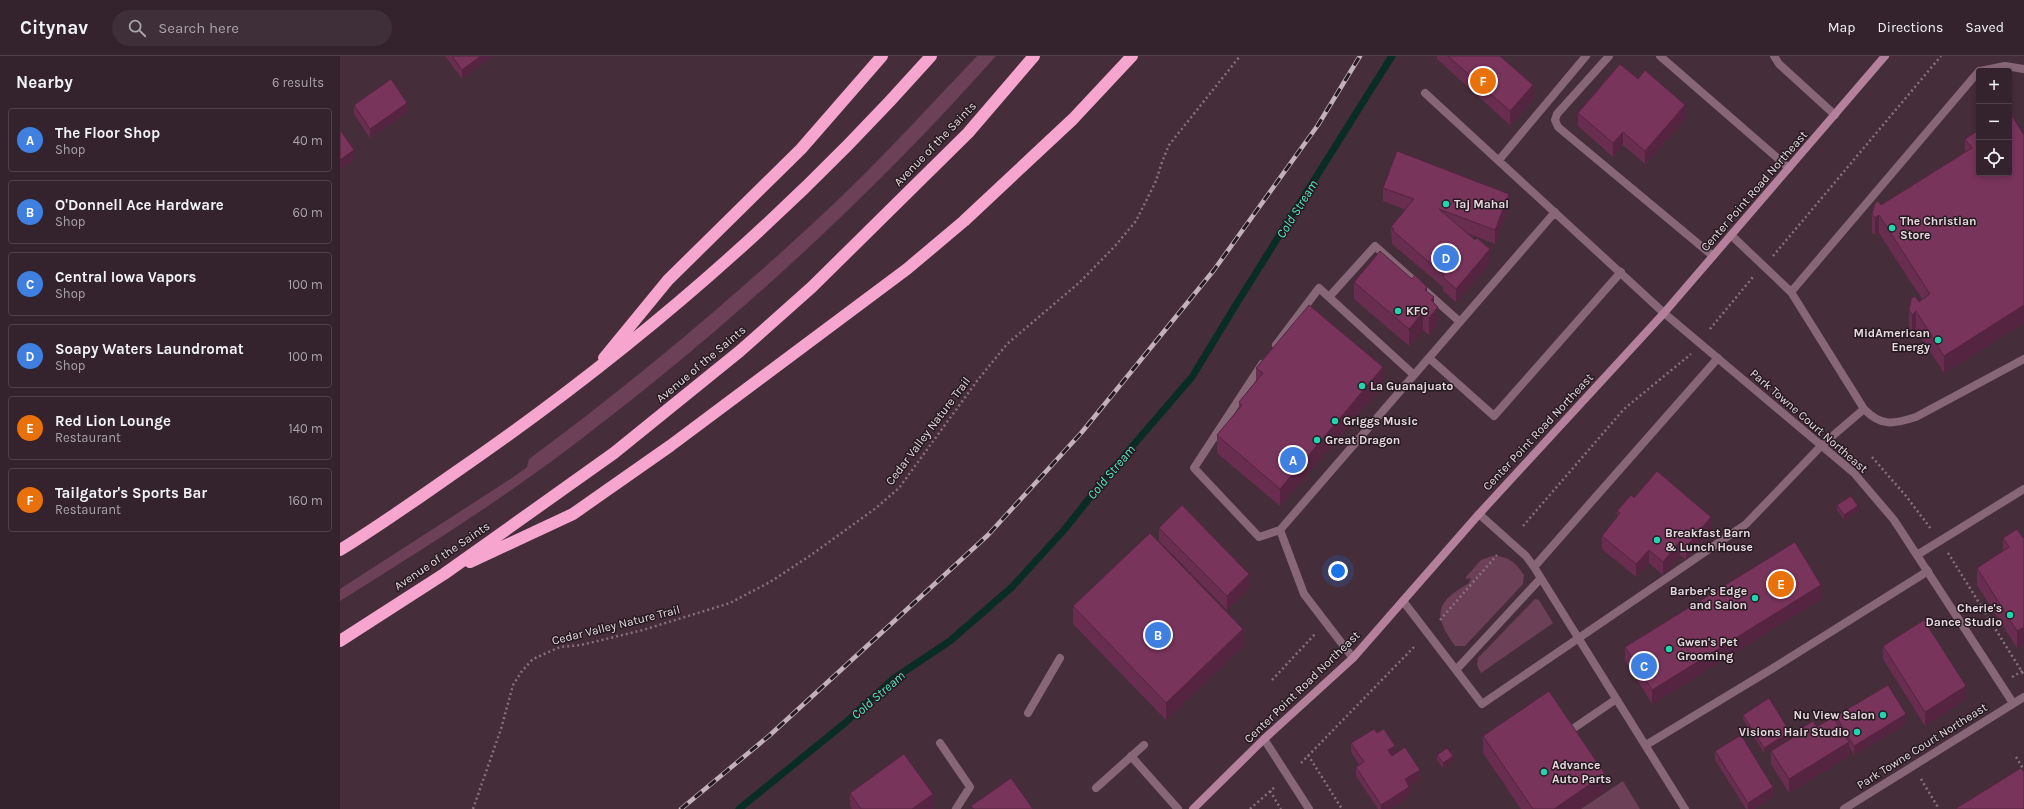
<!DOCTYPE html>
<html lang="en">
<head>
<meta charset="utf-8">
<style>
	:root { --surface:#34222c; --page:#3f2f38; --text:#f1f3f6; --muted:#a9a4a9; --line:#4e3f48; --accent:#1a73e8 }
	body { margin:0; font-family:Karla,sans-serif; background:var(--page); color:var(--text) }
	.controls { position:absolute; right:12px; top:12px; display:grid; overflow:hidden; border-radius:4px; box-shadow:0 2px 6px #0003 }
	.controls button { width:36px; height:36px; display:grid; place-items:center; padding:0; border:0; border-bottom:1px solid var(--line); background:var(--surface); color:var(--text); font:20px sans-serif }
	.you { position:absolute; left:998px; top:515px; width:14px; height:14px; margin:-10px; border:3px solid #fff; border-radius:50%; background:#1a73e8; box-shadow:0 0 0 6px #1a73e833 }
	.badge { display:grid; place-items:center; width:26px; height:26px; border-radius:50%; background:var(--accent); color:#fff; font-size:13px; font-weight:700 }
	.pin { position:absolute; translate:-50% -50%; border:2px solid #fff; box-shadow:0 1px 4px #0006 }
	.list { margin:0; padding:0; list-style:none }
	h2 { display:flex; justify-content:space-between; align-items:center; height:52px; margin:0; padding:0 16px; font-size:17px }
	h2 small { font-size:13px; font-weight:400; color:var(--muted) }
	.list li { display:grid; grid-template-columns:26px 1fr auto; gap:12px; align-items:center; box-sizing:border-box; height:64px; margin:0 8px 8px; padding:0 8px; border:1px solid var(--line); border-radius:4px }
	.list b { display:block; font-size:15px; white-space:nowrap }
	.list p { margin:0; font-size:13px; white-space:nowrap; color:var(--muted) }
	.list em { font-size:13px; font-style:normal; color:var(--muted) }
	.icon { flex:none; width:22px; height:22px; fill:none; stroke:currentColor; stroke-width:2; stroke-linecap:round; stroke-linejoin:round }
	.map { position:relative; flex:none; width:1684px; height:753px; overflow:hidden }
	header { display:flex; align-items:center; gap:24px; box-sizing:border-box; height:56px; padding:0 20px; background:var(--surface); border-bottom:1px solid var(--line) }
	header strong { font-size:19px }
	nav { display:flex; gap:22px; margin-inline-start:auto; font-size:14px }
	.search { width:280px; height:36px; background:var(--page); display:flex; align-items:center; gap:10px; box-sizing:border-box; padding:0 14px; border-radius:22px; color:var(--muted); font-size:15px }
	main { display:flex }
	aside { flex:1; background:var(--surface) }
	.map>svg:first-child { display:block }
</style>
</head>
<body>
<header>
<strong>Citynav</strong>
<div class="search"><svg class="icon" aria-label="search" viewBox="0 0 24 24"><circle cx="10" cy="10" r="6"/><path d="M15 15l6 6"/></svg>Search here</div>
<nav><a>Map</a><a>Directions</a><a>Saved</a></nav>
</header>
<main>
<aside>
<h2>Nearby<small>6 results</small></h2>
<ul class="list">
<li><span class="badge" style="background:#3f7fe0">A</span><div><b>The Floor Shop</b><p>Shop</p></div><em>40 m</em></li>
<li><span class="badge" style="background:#3f7fe0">B</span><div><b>O'Donnell Ace Hardware</b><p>Shop</p></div><em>60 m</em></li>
<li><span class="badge" style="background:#3f7fe0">C</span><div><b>Central Iowa Vapors</b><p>Shop</p></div><em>100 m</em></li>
<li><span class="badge" style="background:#3f7fe0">D</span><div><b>Soapy Waters Laundromat</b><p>Shop</p></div><em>100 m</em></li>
<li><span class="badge" style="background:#e8710a">E</span><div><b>Red Lion Lounge</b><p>Restaurant</p></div><em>140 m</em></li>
<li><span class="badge" style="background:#e8710a">F</span><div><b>Tailgator's Sports Bar</b><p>Restaurant</p></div><em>160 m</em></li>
</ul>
</aside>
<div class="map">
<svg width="1684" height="753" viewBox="0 0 1684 753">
	<rect width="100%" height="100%" fill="#462d3a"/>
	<path fill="#6c4057" d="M637 0H656C523 150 373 285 212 405 144 455 72 500 0 545V533L172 422 187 411 189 403C299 322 403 234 502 140 549 95 592 47 637 0Z
		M1152 500C1169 500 1175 506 1184 519L1183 528 1125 590H1115C1092 558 1096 546 1129 527L1131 522 1126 523V521L1141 504Z
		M1195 543 1199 544 1213 567 1141 617 1137 609 1138 602Z
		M1283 725 1300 753H1241Z"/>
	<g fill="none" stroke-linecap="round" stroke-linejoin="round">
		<path stroke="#092d24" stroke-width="7" d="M399 753 505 667 553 623 610 585 672 531 724 474 772 414 852 321 897 247 1052 0"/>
		<path stroke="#86717c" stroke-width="2.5" stroke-dasharray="2 3" stroke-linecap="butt" d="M1433 200 1601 0
			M1370 273 1413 221
			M1532 401 1566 440 1591 473
			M1183 470 1284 353 1351 298
			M1608 497 1684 619
			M1100 564 1157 499
			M1672 621 1684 614
			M932 624 975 578
			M968 699 1002 753
			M1676 701 1684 714
			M961 707 1074 591
			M1581 723 1599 753
			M930 735 941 753
			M133 753 161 673 173 629 182 615 193 603 220 591 241 589 303 574 390 547 430 526 471 499 536 452 559 432 637 325 667 288 740 226 775 190 796 165 816 125 822 106 829 89 900 0
			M910 753 936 730"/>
		<path stroke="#876677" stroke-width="8" d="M1269 0 1217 58 1215 64 1218 71 1373 200
			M1320 0 1449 112
			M1434 0 1439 8 1495 59
			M1640 15 1665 10 1684 13
			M1085 37 1324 257
			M1159 104 1246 0
			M1391 179 1451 236 1639 15
			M1451 236 1524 353C1541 371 1554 368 1576 361L1684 303
			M989 241 1035 190 1120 266
			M936 289 979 232 1074 319
			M1089 302 1154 360 1281 216
			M922 308 854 412 919 481 940 474 1215 156
			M1139 458 1186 500 1194 511 1345 753
			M940 474 964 538 1013 602
			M1577 499 1684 433
			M1194 511 1378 302
			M1063 545 1142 648 1406 468 1482 389 1524 353
			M1116 614 1200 523
			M688 657 720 602
			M1234 672 1275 644
			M600 687 630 731 616 753
			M1306 689 1430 614 1588 515
			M791 700 838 753
			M756 732 804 689"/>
		<path stroke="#876677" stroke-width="8" d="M1324 257 1514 417 1554 464 1673 647
			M924 683 969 753
			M1504 753 1684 641"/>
		<path stroke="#b4809b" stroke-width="8" d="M853 753 924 683 1013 602 1139 458 1324 257 1545 0"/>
		<path stroke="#f6a5cf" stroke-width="12" d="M264 302 328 224 461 93 542 0
			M0 494C39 470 76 444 113 418 288 298 450 159 591 0
			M130 506 233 458 330 390 567 213 624 165 733 63 792 0
			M0 585 104 518 274 397 400 295 472 231 628 77 694 0"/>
		<g stroke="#c3b1ba" stroke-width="4.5">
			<path id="rail" d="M341 753 430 679 648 479 742 376 874 214 978 69 1020 0"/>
		</g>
		<use href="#rail" stroke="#251a1f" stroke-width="3" stroke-dasharray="9" stroke-linecap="butt"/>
	</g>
	<path fill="#682d4f" d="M105 0H153L122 23Z
		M1097 0H1160L1193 43 1170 69 1097 3Z
		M1298 23 1345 63 1305 108 1283 89 1273 101 1238 70V57Z
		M14 49 67 56 30 82 14 58Z
		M1684 79V267L1604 317 1576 273 1572 276 1569 272V254L1582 243 1539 177 1535 179 1532 176V158L1541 149 1625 96V83Z
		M1043 132 1169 151 1155 188 1127 177 1150 207 1116 246 1103 235V231L1052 188 1051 171 1066 154 1043 145Z
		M1014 226 1087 236 1094 247 1098 268 1089 279 1083 274 1069 290 1014 243Z
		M916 312 1043 329 940 450 877 397V379L899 353V346L916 325Z
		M1294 442 1371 475 1346 504 1340 499 1323 519 1309 507 1296 521 1262 493V480L1277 461V455Z
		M1497 449 1518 455 1504 464 1497 454Z
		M819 472 909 532 887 554 819 485Z
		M1663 482H1684V588L1677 592 1637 529V512L1663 495Z
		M1481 543 1312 648 1285 604V591Z
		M733 550 903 590 826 664 733 568Z
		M1543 590 1626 643 1585 670 1543 603Z
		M1403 659 1450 681 1424 697 1403 663Z
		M1496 660 1566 668 1514 699 1509 690V700L1449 737 1431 708V695L1459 678V674L1477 671 1496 666Z
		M1037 677 1055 698 1080 723 1069 730V740L1050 753H1038L1016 720V711L1019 709 1011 696V687Z
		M1143 680 1265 735 1239 753H1181L1143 697Z
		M1375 695 1433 740 1414 753H1406L1375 704Z
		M1097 699 1113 705 1103 712 1097 704Z
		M510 737 593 752 591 753H512L510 750Z"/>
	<path fill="#552440" d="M141 0H153L122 23V14Z
		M1193 29V43L1170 69V55Z
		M67 47V56L30 82V73Z
		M1345 49V63L1305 108V95Z
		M1283 76V89L1273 101V87Z
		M14 94V103L0 113V104Z
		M1169 138V151L1155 188V174Z
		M1539 159V177L1535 179V162Z
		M1150 193V207L1116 246V233Z
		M1087 231V248L1085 234Z
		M1094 241V256L1098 251V268L1089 279V262L1091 244Z
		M1684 249V267L1604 317V300Z
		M1576 255V273L1572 276V259Z
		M1083 256V274L1069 290V273Z
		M1043 311V329L940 450V433Z
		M1518 450V455L1504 464V459Z
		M1371 461V475L1346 504V491Z
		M1340 485V499L1323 519V506Z
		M1309 494V507L1296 521V508Z
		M909 518V532L887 554V540Z
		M1481 529V543L1312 648V634Z
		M1684 571V588L1677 592V575Z
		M903 573V590L826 664V647Z
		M1626 630V643L1585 670V656Z
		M1566 658V668L1514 699V690Z
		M1450 676V681L1424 697V692Z
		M1509 686V700L1449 737V723Z
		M1055 690V699L1048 704V694Z
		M1113 700V705L1103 712V707Z
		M1080 714V723L1065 733V723Z
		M1265 718V735L1239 753H1214Z
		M1069 731V740L1050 753H1041V749Z
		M1433 731V740L1414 753H1408V747Z
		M593 738V752L591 753H572Z"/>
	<path fill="#79345c" stroke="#552440" d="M112 0H141L122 14Z
		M1108 0H1160L1193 29 1170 55Z
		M1280 8 1298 23 1305 14 1345 49 1305 95 1283 76 1273 87 1238 57Z
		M51 23 67 47 30 73 14 49Z
		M1669 55 1684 79V249L1604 300 1576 255 1572 259 1569 254 1571 243 1575 240 1579 246 1590 238 1539 159 1535 162 1532 158 1535 147 1538 145 1541 149 1632 92 1625 83 1639 74V117H1669Z
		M0 74 14 94 0 104Z
		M1057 95 1169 138 1155 174 1099 153 1135 184 1137 182 1150 193 1116 233 1103 221 1104 219 1052 174 1054 173 1051 171 1074 143 1043 132Z
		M1040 195 1072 223 1075 219 1087 231 1085 234 1094 241 1091 244 1098 251 1089 262 1083 256 1069 273 1014 226Z
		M969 249 1043 311 940 433 877 379 902 349 899 346 923 317 916 312Z
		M1317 415 1371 461 1346 491 1340 485 1323 506 1309 494 1296 508 1262 480 1280 457 1277 455 1291 439 1294 442Z
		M1511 440 1518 450 1504 459 1497 449Z
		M842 449 909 518 887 540 819 472Z
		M1677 473 1683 482H1684V571L1677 575 1637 512 1669 491 1663 482Z
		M810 477 903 573 826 647 733 550Z
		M1455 486 1481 529 1312 634 1285 591Z
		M1584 564 1626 630 1585 656 1543 590Z
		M1548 629 1566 658 1514 690 1496 660Z
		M1209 635 1265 718 1214 753H1193L1143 680Z
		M1429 642 1450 676 1424 692 1403 659Z
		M1493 661 1509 686 1449 723 1431 695 1460 677 1459 674 1473 665 1477 671Z
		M1034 673 1037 677 1044 673 1055 690 1048 694 1052 700 1065 691 1080 714 1065 723 1069 731 1041 749 1016 711 1024 706 1011 687Z
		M1401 679 1433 731 1408 747 1375 695Z
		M1107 692 1113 700 1103 707 1097 699Z
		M564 698 593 738 572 753H521L510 737Z
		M1681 712 1683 715H1684V753H1615Z
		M671 722 693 753H634L631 750Z"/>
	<g fill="#20d5b0" stroke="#251a1f" stroke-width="1.5">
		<circle cx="1106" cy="148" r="4"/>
		<circle cx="1552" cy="172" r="4"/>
		<circle cx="1058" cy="255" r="4"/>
		<circle cx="1598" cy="284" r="4"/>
		<circle cx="1022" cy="330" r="4"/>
		<circle cx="995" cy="365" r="4"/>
		<circle cx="977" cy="384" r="4"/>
		<circle cx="1317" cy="484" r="4"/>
		<circle cx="1415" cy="542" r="4"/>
		<circle cx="1670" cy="559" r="4"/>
		<circle cx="1329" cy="593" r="4"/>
		<circle cx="1543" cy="659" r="4"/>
		<circle cx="1517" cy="676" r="4"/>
		<circle cx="1204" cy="716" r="4"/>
	</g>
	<g text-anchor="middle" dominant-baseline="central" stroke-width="3" stroke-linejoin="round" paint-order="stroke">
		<g font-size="12" fill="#e8d8e0" stroke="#251a1f">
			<text transform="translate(595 88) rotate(-46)">Avenue of the Saints</text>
			<text transform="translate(1414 135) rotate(-49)">Center Point Road Northeast</text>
			<text transform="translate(361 308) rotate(-40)">Avenue of the Saints</text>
			<text transform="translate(1469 365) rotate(41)">Park Towne Court Northeast</text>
			<text transform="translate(588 375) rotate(-53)">Cedar Valley Nature Trail</text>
			<text transform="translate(1198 376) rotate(-47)">Center Point Road Northeast</text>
			<text transform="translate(102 500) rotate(-34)">Avenue of the Saints</text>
			<text transform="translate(276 569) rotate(-14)">Cedar Valley Nature Trail</text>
			<text transform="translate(962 631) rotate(-44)">Center Point Road Northeast</text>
			<text transform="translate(1582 690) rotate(-32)">Park Towne Court Northeast</text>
		</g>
		<g font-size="12" font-weight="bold" fill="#e8d8e0" stroke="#251a1f" text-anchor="start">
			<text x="1114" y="148">Taj Mahal</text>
			<text x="1560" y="165">The Christian<tspan x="1560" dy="14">Store</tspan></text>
			<text x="1066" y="255">KFC</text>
			<text x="1590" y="277" text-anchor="end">MidAmerican<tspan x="1590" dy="14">Energy</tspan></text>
			<text x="1030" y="330">La Guanajuato</text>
			<text x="1003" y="365">Griggs Music</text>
			<text x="985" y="384">Great Dragon</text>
			<text x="1325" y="477">Breakfast Barn<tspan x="1325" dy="14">&amp; Lunch House</tspan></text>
			<text x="1407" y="535" text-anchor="end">Barber's Edge<tspan x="1407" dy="14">and Salon</tspan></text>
			<text x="1662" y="552" text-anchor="end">Cherie's<tspan x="1662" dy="14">Dance Studio</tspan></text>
			<text x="1337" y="586">Gwen's Pet<tspan x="1337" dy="14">Grooming</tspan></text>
			<text x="1535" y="659" text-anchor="end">Nu View Salon</text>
			<text x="1509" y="676" text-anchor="end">Visions Hair Studio</text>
			<text x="1212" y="709">Advance<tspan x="1212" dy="14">Auto Parts</tspan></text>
		</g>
		<g font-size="13" font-style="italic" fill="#50e9c5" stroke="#251a1f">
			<text transform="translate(957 153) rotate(-58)">Cold Stream</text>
			<text transform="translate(771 416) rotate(-50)">Cold Stream</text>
			<text transform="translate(538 639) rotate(-41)">Cold Stream</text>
		</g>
	</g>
</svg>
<div class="controls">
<button>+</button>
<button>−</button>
<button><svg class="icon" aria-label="locate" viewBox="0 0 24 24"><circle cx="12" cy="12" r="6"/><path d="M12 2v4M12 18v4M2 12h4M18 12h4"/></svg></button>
</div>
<div class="you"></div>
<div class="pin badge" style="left:953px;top:404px;background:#3f7fe0">A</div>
<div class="pin badge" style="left:818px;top:579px;background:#3f7fe0">B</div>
<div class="pin badge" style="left:1304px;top:610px;background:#3f7fe0">C</div>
<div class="pin badge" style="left:1106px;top:202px;background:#3f7fe0">D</div>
<div class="pin badge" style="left:1441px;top:528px;background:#e8710a">E</div>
<div class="pin badge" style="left:1143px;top:25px;background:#e8710a">F</div>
</div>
</main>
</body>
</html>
